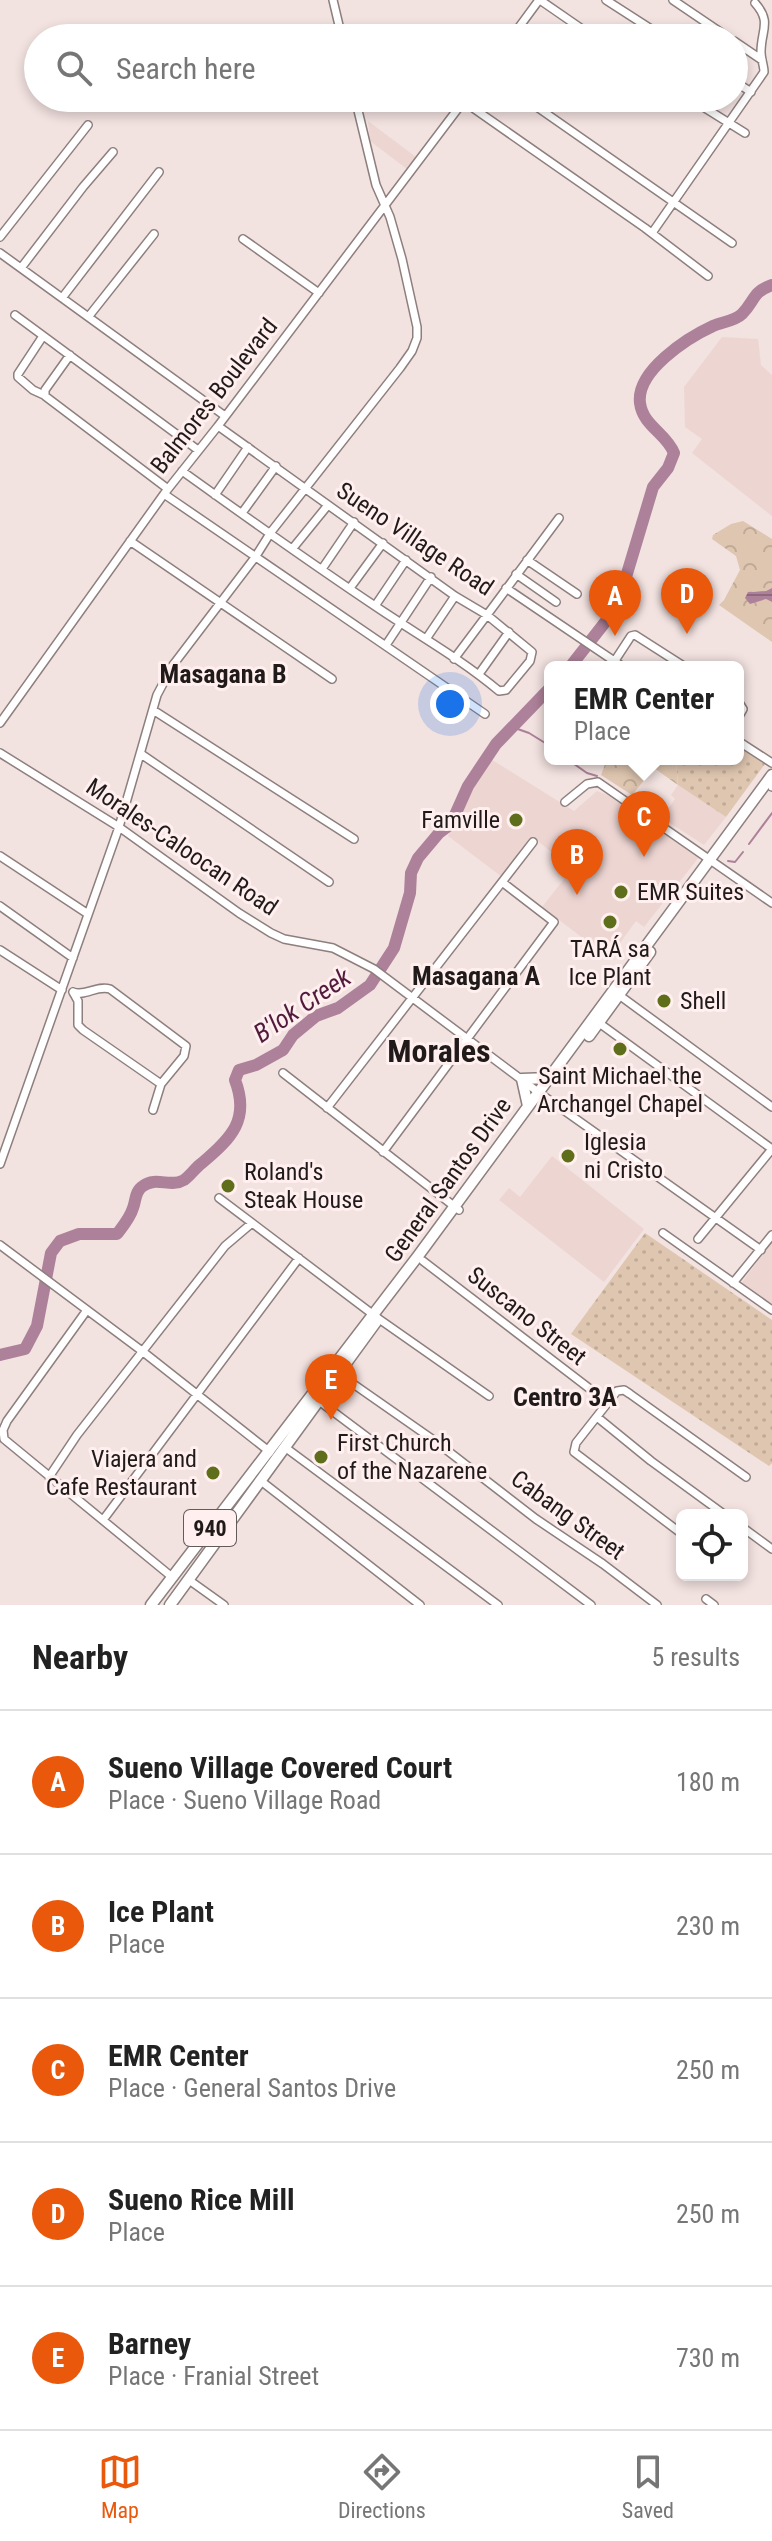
<!DOCTYPE html>
<html lang="en">
<head>
<meta charset="utf-8">
<style>
	:root { --surface:#fff; --page:#f2f2f2; --text:#222; --muted:#767676; --line:#e0e0e0; --accent:#ea580c }
	body { margin:0; font-family:"Roboto Condensed",sans-serif; background:var(--page); color:var(--text) }
	.controls { position:absolute; right:24px; bottom:24px; display:grid; overflow:hidden; border-radius:12px; box-shadow:0 4px 12px #0003 }
	.controls button { width:72px; height:72px; display:grid; place-items:center; padding:0; border:0; border-bottom:2px solid var(--line); background:var(--surface); color:var(--text); font:40px sans-serif }
	.you { position:absolute; left:450px; top:704px; width:28px; height:28px; margin:-20px; border:6px solid #fff; border-radius:50%; background:#1a73e8; box-shadow:0 0 0 12px #1a73e833 }
	.badge { display:grid; place-items:center; width:52px; height:52px; border-radius:50%; background:var(--accent); color:#fff; font-size:26px; font-weight:700 }
	.pin { position:absolute; translate:-50% -66px; filter:drop-shadow(0 2px 4px #0008) }
	.pin::after { content:''; position:absolute; top:42px; width:28px; height:24px; background:inherit; clip-path:polygon(0 0,100% 0,50% 100%) }
	.popup { position:absolute; left:544px; top:661px; width:200px; height:104px; box-sizing:border-box; display:grid; place-content:center; border-radius:12px; background:var(--surface); filter:drop-shadow(0 2px 6px #0005); font-size:26px; white-space:nowrap; color:var(--muted) }
	.popup b { font-size:30px; color:var(--text) }
	.popup::after { content:''; position:absolute; left:50%; top:100%; margin-left:-16px; border:16px solid transparent; border-top-color:var(--surface) }
	.list { margin:0; padding:0; list-style:none }
	h2 { display:flex; justify-content:space-between; align-items:center; height:104px; margin:0; padding:0 32px; font-size:34px }
	h2 small { font-size:26px; font-weight:400; color:var(--muted) }
	.list li { display:grid; grid-template-columns:52px 1fr auto; gap:24px; align-items:center; box-sizing:border-box; height:144px; padding:0 32px; border-top:2px solid var(--line) }
	.list b { display:block; font-size:30px; white-space:nowrap }
	.list p { margin:0; font-size:26px; white-space:nowrap; color:var(--muted) }
	.list em { font-size:26px; font-style:normal; color:var(--muted) }
	.icon { flex:none; width:44px; height:44px; fill:none; stroke:currentColor; stroke-width:2; stroke-linecap:round; stroke-linejoin:round }
	.map { position:relative; flex:none; width:772px; height:1605px; overflow:hidden }
	.search { position:absolute; background:var(--surface); box-shadow:0 4px 12px #0003; left:24px; right:24px; top:24px; height:88px; display:flex; align-items:center; gap:20px; box-sizing:border-box; padding:0 28px; border-radius:44px; color:var(--muted); font-size:30px }
	.sheet { height:824px; background:var(--surface) }
	nav { display:flex; justify-content:space-around; align-items:center; box-sizing:border-box; height:112px; border-top:2px solid var(--line); background:var(--surface); font-size:22px; color:var(--muted) }
	nav a { display:grid; justify-items:center; gap:4px }
	nav .on { color:var(--accent) }
	.map>svg:first-child { display:block }
</style>
</head>
<body>
<div class="map">
<svg width="772" height="1605" viewBox="0 0 772 1605">
	<defs>
		<pattern id="grass-dots" width="8" height="8" patternUnits="userSpaceOnUse" patternTransform="scale(2)"><rect width="8" height="8" fill="#dfc6b0"/><path d="M2 2h.1M6 6h.1" fill="none" stroke="#bfaa97" stroke-width="1.8" stroke-linecap="round"/></pattern>
		<pattern id="forest-crowns" width="20" height="18" patternUnits="userSpaceOnUse" patternTransform="scale(2)"><rect width="20" height="18" fill="#dfc6b0"/><path d="M2 6a3 3 0 1 1 6 0M12 15a3 3 0 1 1 6 0" fill="none" stroke="#bfaa97"/></pattern>
		<pattern id="water-rules" width="6" height="5" patternUnits="userSpaceOnUse" patternTransform="scale(2)"><rect width="6" height="5" fill="#ad8199"/><path d="M0 2.5h6" fill="none" stroke="#8c697c"/></pattern>
	</defs>
	<rect width="100%" height="100%" fill="#f2e2e0"/>
	<path fill="#edd5d2" d="M368 121 416 157 407 169 370 141Z
		M722 337 758 339 761 365 772 375V516L692 453 702 439 685 427 684 387Z
		M489 758 574 811 597 791 620 800 699 857 644 927 636 921 609 958 542 907 572 869 533 837 502 877 448 836 465 805 468 789Z
		M678 785 726 817 704 845 662 818 675 799 671 795Z
		M552 1156 644 1229 604 1282 499 1200 509 1188 520 1197Z
		M772 1242V1306L740 1285Z"/>
	<path fill="url(#grass-dots)" d="M738 747 765 764 726 817 678 785 676 759H738Z
		M645 1233 772 1320V1463L769 1466 571 1334Z"/>
	<path fill="url(#forest-crowns)" d="M743 521 772 539V588L766 591H752L760 600 766 599 772 602V642L719 605 724 600 740 570 736 556 712 539 713 535 731 524Z
		M607 759H676L678 785 654 768 632 795 601 775Z"/>
	<path fill="url(#water-rules)" d="M772 588V602L766 599 750 604 745 598 748 592 766 591Z"/>
	<g fill="none" stroke-linecap="round" stroke-linejoin="round">
		<path stroke="#ad8199" stroke-width="2" d="M512 727 529 733 550 746
			M567 759 587 773 597 776
			M749 844 772 813
			M728 861 735 862 743 852"/>
		<path stroke="#ad8199" stroke-width="12" d="M570 667 617 607 653 487 668 468 674 453C666 433 643 426 640 403 636 371 687 338 713 326 722 322 735 321 742 314 755 301 752 292 772 285
			M0 1355 25 1349 37 1326 51 1253 60 1241 79 1234H117C123 1226 130 1218 133 1208 136 1200 135 1191 143 1186 156 1176 171 1188 184 1180 190 1176 196 1167 202 1163 232 1138 250 1119 235 1080L239 1070 256 1065 283 1050 293 1035 316 1016 338 1008 370 985 394 948 410 893 411 873 418 858 439 833 451 824 468 786 496 744 550 688"/>
		<g stroke="#8d7f7e" stroke-width="10">
			<path id="minor" d="M333 0 342 38
				M540 0 595 38
				M606 0 665 38
				M673 0 729 38
				M511 38 539 0
				M734 41 762 60
				M734 81 751 92
				M524 98 732 243
				M689 98 745 133
				M463 101 645 228 708 276
				M652 233 764 72C764 66 761 59 761 52 761 30 772 22 755 3
				M0 237 88 125
				M243 239 319 293
				M0 253 225 416
				M21 268 83 187 113 152
				M62 298 159 172
				M15 315 198 450
				M89 316 154 234
				M43 336 18 374V377L33 390 44 395
				M70 355 45 390V396L168 489
				M218 426 455 596 487 615 559 518
				M182 471C246 517 312 564 378 608 418 635 461 659 499 691L506 690 530 661 532 652 487 615 454 659
				M164 494 485 714
				M215 495 248 447
				M242 513 276 466
				M130 541 332 679
				M293 548 328 505
				M527 560 577 594
				M322 569 354 522
				M516 574 556 602
				M350 588 383 543
				M506 588 623 667
				M375 606 406 560
				M426 639 455 596
				M386 645 431 577
				M614 662 631 636 635 635 685 667
				M479 674 509 632
				M738 701 743 709 738 718
				M153 710 354 839
				M0 723 164 494 218 426 466 98
				M738 741 772 763
				M0 753 119 827 239 913 271 933 284 939 333 948 374 969 538 1092 761 1250
				M141 754 329 882
				M772 786V787
				M565 802 587 784 598 782 772 903
				M0 856 88 914
				M0 906 73 958
				M0 950 62 990
				M73 992C85 997 96 985 110 989L186 1046 184 1056 161 1084 153 1110
				M73 992 78 1001V1025L83 1030 161 1084
				M619 995 772 1107
				M595 1020 772 1149 698 1239
				M283 1073 459 1210
				M327 1108 533 842
				M383 1152 554 922 502 882
				M0 1164 119 827 157 695 173 665 256 556 271 532 400 368 412 351 417 338V327L402 259 390 217 376 185 355 98
				M219 1198 379 1319 489 1396
				M663 1233 772 1310
				M0 1245 142 1351 270 1452
				M423 1261 607 1402
				M733 1283 772 1235
				M87 1310 7 1421 3 1430 4 1439 172 1577
				M339 1374 435 1441 536 1519 603 1564 657 1605
				M319 1401 591 1605
				M597 1417 651 1461 725 1515
				M286 1448 498 1605
				M49 1477 77 1435 225 1246 252 1223
				M261 1481 420 1605
				M103 1520 299 1258
				M742 1527 772 1549
				M682 1534 574 1452 576 1443 617 1391 624 1390 630 1394 746 1477
				M189 1580 224 1605
				M706 1599 714 1605"/>
		</g>
		<g stroke="#8d7f7e" stroke-width="13">
			<path id="highway" d="M589 1036 650 952
				M528 1106 522 1079 549 1078
				M151 1605 418 1256 772 775
				M170 1605 376 1322"/>
		</g>
		<use href="#minor" stroke="#fff" stroke-width="7"/>
		<use href="#highway" stroke="#fff" stroke-width="10"/>
	</g>
	<g fill="#5e6e1a" stroke="#ffefee" stroke-width="3">
		<circle cx="516" cy="820" r="8"/>
		<circle cx="621" cy="892" r="8"/>
		<circle cx="610" cy="922" r="8"/>
		<circle cx="664" cy="1001" r="8"/>
		<circle cx="620" cy="1049" r="8"/>
		<circle cx="568" cy="1156" r="8"/>
		<circle cx="228" cy="1186" r="8"/>
		<circle cx="321" cy="1457" r="8"/>
		<circle cx="213" cy="1473" r="8"/>
	</g>
	<g text-anchor="middle" dominant-baseline="central" stroke-width="6" stroke-linejoin="round" paint-order="stroke">
		<rect fill="#ffefee" stroke="#635b5a" stroke-width="2" x="184" y="1510" width="52" height="36" rx="6"/>
		<g font-size="22" font-weight="bold" fill="#201b1a">
			<text x="210" y="1528">940</text>
		</g>
		<g font-size="24" fill="#201b1a" stroke="#ffefee">
			<text transform="translate(214 396) rotate(-52)">Balmores Boulevard</text>
			<text transform="translate(415 539) rotate(34)">Sueno Village Road</text>
			<text transform="translate(182 847) rotate(34)">Morales-Caloocan Road</text>
			<text transform="translate(448 1180) rotate(-54)">General Santos Drive</text>
			<text transform="translate(527 1316) rotate(38)">Suscano Street</text>
			<text transform="translate(568 1515) rotate(36)">Cabang Street</text>
		</g>
		<g font-size="24" fill="#201b1a" stroke="#ffefee" text-anchor="start">
			<text x="500" y="820" text-anchor="end">Famville</text>
			<text x="637" y="892">EMR Suites</text>
			<text x="610" y="949" text-anchor="middle">TARÁ sa<tspan x="610" dy="28">Ice Plant</tspan></text>
			<text x="680" y="1001">Shell</text>
			<text x="620" y="1076" text-anchor="middle">Saint Michael the<tspan x="620" dy="28">Archangel Chapel</tspan></text>
			<text x="584" y="1142">Iglesia<tspan x="584" dy="28">ni Cristo</tspan></text>
			<text x="244" y="1172">Roland's<tspan x="244" dy="28">Steak House</tspan></text>
			<text x="337" y="1443">First Church<tspan x="337" dy="28">of the Nazarene</tspan></text>
			<text x="197" y="1459" text-anchor="end">Viajera and<tspan x="197" dy="28">Cafe Restaurant</tspan></text>
		</g>
		<g font-size="26" font-weight="bold" fill="#201b1a" stroke="#ffefee">
			<text x="223" y="674">Masagana B</text>
			<text x="476" y="976">Masagana A</text>
			<text x="565" y="1397">Centro 3A</text>
		</g>
		<g font-size="26" font-style="italic" fill="#521b3d" stroke="#ffefee">
			<text transform="translate(302 1005) rotate(-34)">B'lok Creek</text>
		</g>
		<g font-size="32" font-weight="bold" fill="#201b1a" stroke="#ffefee">
			<text x="439" y="1051">Morales</text>
		</g>
	</g>
</svg>
<div class="controls">
<button><svg class="icon" aria-label="locate" viewBox="0 0 24 24"><circle cx="12" cy="12" r="6"/><path d="M12 2v4M12 18v4M2 12h4M18 12h4"/></svg></button>
</div>
<div class="you"></div>
<div class="pin badge" style="left:615px;top:636px">A</div>
<div class="pin badge" style="left:577px;top:895px">B</div>
<div class="pin badge" style="left:644px;top:857px">C</div>
<div class="popup"><b>EMR Center</b>Place</div>
<div class="pin badge" style="left:687px;top:634px">D</div>
<div class="pin badge" style="left:331px;top:1420px">E</div>
<div class="search"><svg class="icon" aria-label="search" viewBox="0 0 24 24"><circle cx="10" cy="10" r="6"/><path d="M15 15l6 6"/></svg>Search here</div>
</div>
<section class="sheet">
<h2>Nearby<small>5 results</small></h2>
<ul class="list">
<li><span class="badge">A</span><div><b>Sueno Village Covered Court</b><p>Place · Sueno Village Road</p></div><em>180 m</em></li>
<li><span class="badge">B</span><div><b>Ice Plant</b><p>Place</p></div><em>230 m</em></li>
<li><span class="badge">C</span><div><b>EMR Center</b><p>Place · General Santos Drive</p></div><em>250 m</em></li>
<li><span class="badge">D</span><div><b>Sueno Rice Mill</b><p>Place</p></div><em>250 m</em></li>
<li><span class="badge">E</span><div><b>Barney</b><p>Place · Franial Street</p></div><em>730 m</em></li>
</ul>
</section>
<nav>
<a class="on"><svg class="icon" aria-label="map" viewBox="0 0 24 24"><path d="M3 6l6-2 6 2 6-2v14l-6 2-6-2-6 2zM9 4v14M15 6v14"/></svg>Map</a>
<a><svg class="icon" aria-label="directions" viewBox="0 0 24 24"><path d="M12 3l9 9-9 9-9-9zM9 14v-3h6M13 9l2 2-2 2"/></svg>Directions</a>
<a><svg class="icon" aria-label="saved" viewBox="0 0 24 24"><path d="M7 4h10v16l-5-4-5 4z"/></svg>Saved</a>
</nav>
</body>
</html>
